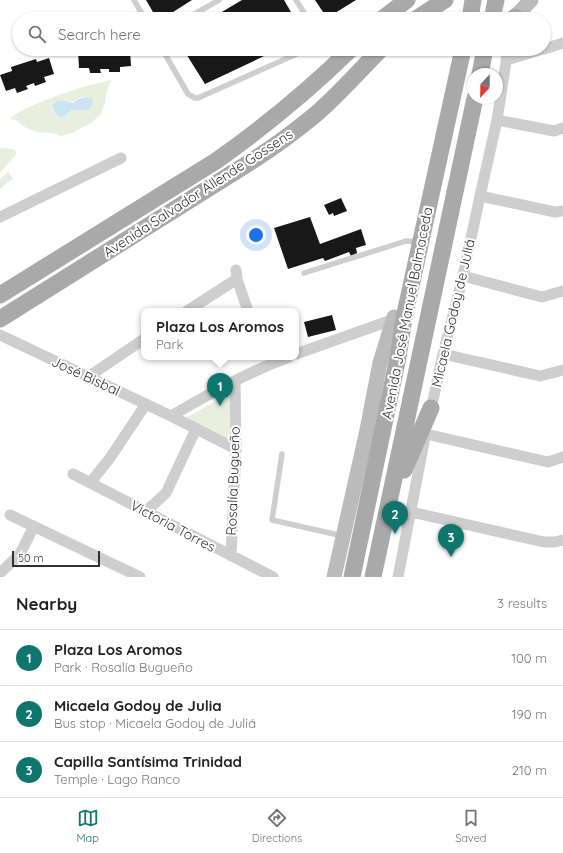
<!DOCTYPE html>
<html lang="en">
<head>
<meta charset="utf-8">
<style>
	:root { --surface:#fff; --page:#f2f2f2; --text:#202124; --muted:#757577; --line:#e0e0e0; --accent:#0f766e }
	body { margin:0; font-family:Quicksand,sans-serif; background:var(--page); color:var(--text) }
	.compass { position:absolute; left:467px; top:68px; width:36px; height:36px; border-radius:50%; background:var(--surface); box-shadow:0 1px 3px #0004; rotate:202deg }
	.scale { position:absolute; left:12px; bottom:10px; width:88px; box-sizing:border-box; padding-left:4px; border:2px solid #313131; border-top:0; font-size:11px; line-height:14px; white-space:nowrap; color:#313131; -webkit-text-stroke:3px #fff; paint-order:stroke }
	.you { position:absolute; left:256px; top:235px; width:14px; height:14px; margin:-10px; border:3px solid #fff; border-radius:50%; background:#1a73e8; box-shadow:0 0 0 6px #1a73e833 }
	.badge { display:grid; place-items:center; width:26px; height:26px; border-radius:50%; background:var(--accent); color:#fff; font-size:13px; font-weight:700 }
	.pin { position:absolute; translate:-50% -33px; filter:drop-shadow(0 1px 2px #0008) }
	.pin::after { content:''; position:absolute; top:21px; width:14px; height:12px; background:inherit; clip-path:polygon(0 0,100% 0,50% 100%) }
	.popup { position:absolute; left:141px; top:308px; width:158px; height:52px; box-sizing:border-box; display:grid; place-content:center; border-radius:8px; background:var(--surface); filter:drop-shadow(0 1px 3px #0005); font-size:13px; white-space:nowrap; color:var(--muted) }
	.popup b { font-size:15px; color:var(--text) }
	.popup::after { content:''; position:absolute; left:50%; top:100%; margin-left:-8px; border:8px solid transparent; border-top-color:var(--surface) }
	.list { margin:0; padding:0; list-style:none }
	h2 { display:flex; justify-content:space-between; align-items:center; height:52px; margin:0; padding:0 16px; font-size:17px }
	h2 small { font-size:13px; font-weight:400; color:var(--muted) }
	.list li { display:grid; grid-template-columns:26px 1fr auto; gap:12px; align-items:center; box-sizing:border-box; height:56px; padding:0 16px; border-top:1px solid var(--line) }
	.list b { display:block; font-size:15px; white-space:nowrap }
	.list p { margin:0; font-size:13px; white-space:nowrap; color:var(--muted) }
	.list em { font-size:13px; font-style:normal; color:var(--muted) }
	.icon { flex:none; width:22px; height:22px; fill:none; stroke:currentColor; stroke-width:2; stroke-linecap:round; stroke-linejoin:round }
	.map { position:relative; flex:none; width:563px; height:577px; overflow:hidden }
	.search { position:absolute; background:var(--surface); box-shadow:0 1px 3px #0004; left:12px; right:12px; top:12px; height:44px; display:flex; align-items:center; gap:10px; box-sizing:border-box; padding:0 14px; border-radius:22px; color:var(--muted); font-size:15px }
	.sheet { height:220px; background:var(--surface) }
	nav { display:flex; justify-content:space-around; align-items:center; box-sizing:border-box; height:56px; border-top:1px solid var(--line); background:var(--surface); font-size:11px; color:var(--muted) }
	nav a { display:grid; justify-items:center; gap:2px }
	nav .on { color:var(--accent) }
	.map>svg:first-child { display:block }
</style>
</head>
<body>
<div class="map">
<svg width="563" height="577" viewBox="0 0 563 577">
	<rect width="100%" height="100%" fill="#fff"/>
	<path fill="#e9efdf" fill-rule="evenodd" d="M111 80 106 94 105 102 101 114 91 123 72 133 61 136 52 133 37 132 26 128 16 120 9 119C17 112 27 108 36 104 61 93 84 86 111 80ZM81 97H88L93 100C94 113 80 111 72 110L63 117H59L53 112 52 105C59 97 64 101 72 102Z
		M0 148 13 149 17 153 0 173Z
		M8 172 13 179 8 182 0 189V179Z
		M231 393 233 436 228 440 185 418Z"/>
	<path fill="#cbe4ef" d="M86 97 91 98 93 100C93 113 81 111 72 110L63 117H59L54 112 52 105C59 97 64 101 73 103L78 99Z"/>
	<path fill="#181818" d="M146 0H192L162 19H157Z
		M242 0H284L295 19H210Z
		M315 0H356L327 18Z
		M91 49H118L119 51 130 50 131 66 120 67V72H109V69H100L101 73H90L89 68H79L78 51H92Z
		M183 49H279L205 84Z
		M49 58 54 74 44 77 46 82 35 86 34 83 26 86 28 89 17 93 15 88 6 91 0 75 12 71 11 67 36 59 37 62Z
		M341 198 347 211 334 216 333 213 329 215 324 205Z
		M310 217 320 244 361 229 366 245 356 248 357 253 351 256 349 252 325 261 323 258 288 269 274 228Z
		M332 315 336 330 308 337 304 322Z"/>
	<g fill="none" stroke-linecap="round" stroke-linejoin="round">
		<path stroke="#cecece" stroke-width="5.5" d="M134 0 145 19
			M296 0 308 19
			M186 19 219 0
			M162 49 188 94 195 98H198L308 49
			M304 273 406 241 419 242
			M282 454 272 520 343 536"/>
		<path stroke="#cecece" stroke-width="11" d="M544 49 563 43
			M506 60 543 49
			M497 120 554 131 563 128
			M480 196 555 212 563 211
			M0 217 121 158
			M236 270 237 279 248 311
			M463 276 542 297 563 291
			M187 311 237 279
			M0 335 171 416 236 449
			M296 354 389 321 394 317
			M443 354 540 376 563 370
			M88 377 144 339
			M430 414 443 354 463 276 480 196 497 120 508 49
			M171 416C209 394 248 372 289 357
			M426 434 548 462 563 457
			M73 474 273 577
			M90 483 110 458 146 404
			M145 512 166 493 196 429
			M411 512 544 542H555L563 540
			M10 515 140 577
			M231 556 236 449 235 381
			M0 573 20 554 34 526
			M398 577 426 432"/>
		<path stroke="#bbb" stroke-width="15" d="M515 17 531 0
			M334 577 366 435 380 363 394 317"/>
		<path stroke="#a9a9a9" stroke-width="17" d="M382 19 407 0
			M416 19 445 0
			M470 19 473 0
			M492 19 496 0
			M513 19 515 17
			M480 74 485 49
			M0 295 216 161C264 127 309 90 351 49
			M0 319 236 171C264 154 291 135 316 114 339 94 359 71 381 49
			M404 470 431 408
			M352 577 398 357 404 318 463 49
			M373 577 475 98"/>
	</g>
	<g text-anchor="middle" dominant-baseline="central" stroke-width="4" stroke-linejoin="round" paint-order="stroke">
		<g font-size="14" fill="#313131" stroke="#fff">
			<text transform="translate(198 193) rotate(-33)">Avenida Salvador Allende Gossens</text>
			<text transform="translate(407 313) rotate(-79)">Avenida José Manuel Balmaceda</text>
			<text transform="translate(453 313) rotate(-77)">Micaela Godoy de Juliá</text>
			<text transform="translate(86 376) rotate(25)">José Bisbal</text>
			<text transform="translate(233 481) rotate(-88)">Rosalía Bugueño</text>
			<text transform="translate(173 526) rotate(28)">Victoria Torres</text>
		</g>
	</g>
</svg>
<svg class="compass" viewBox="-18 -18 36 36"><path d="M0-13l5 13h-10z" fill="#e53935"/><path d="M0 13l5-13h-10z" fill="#757577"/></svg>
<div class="scale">50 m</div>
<div class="you"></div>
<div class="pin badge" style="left:220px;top:406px">1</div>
<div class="popup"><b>Plaza Los Aromos</b>Park</div>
<div class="pin badge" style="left:395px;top:534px">2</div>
<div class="pin badge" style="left:451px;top:557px">3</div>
<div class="search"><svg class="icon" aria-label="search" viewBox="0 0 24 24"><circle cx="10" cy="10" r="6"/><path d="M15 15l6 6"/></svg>Search here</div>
</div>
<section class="sheet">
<h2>Nearby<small>3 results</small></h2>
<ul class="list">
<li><span class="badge">1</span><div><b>Plaza Los Aromos</b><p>Park · Rosalía Bugueño</p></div><em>100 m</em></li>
<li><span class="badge">2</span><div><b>Micaela Godoy de Julia</b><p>Bus stop · Micaela Godoy de Juliá</p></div><em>190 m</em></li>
<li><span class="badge">3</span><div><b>Capilla Santísima Trinidad</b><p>Temple · Lago Ranco</p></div><em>210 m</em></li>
</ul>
</section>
<nav>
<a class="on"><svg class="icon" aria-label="map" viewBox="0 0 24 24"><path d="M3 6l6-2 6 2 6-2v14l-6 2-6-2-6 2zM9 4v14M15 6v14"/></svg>Map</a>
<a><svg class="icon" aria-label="directions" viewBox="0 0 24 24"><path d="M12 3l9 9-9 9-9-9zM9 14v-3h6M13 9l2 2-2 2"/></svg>Directions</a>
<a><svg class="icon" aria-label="saved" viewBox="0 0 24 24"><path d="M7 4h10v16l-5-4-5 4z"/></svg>Saved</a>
</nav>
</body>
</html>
